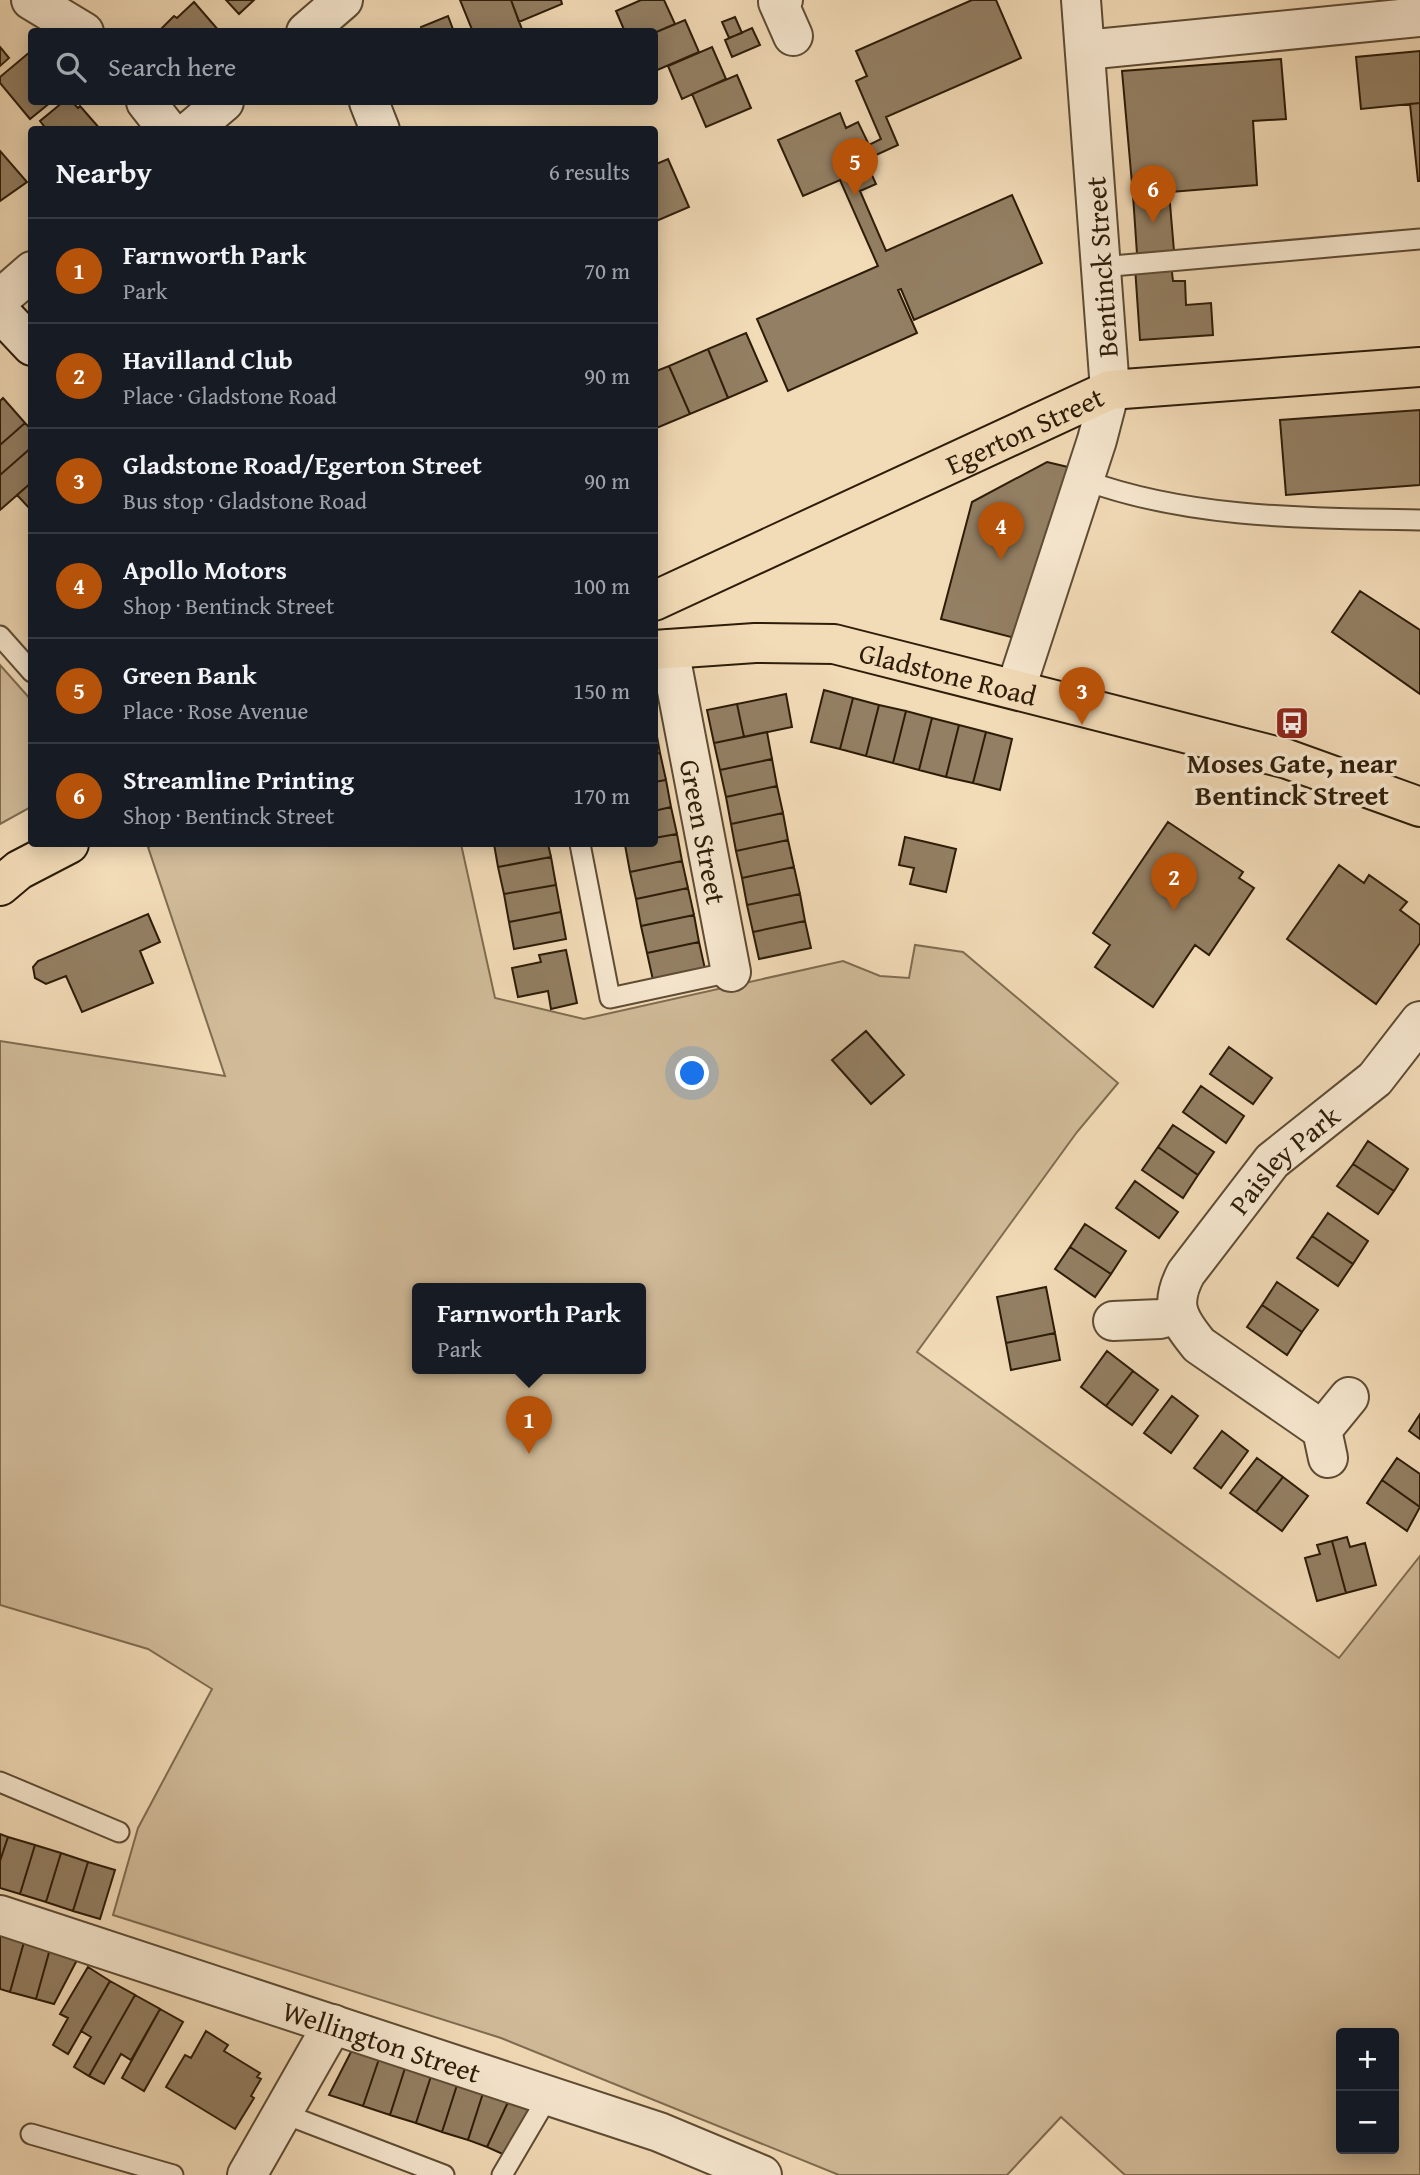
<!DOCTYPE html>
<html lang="en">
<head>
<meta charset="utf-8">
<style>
	:root { --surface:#171b24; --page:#20242c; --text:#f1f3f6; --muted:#9ea1a6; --line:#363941; --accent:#b45309 }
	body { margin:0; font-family:"Gentium Book Plus",serif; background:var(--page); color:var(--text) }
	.controls { position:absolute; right:21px; bottom:21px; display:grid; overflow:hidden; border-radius:7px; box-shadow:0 4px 18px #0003 }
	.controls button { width:63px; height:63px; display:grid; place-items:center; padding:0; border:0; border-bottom:2px solid var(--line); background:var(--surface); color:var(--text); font:35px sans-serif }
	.you { position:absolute; left:693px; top:1074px; width:24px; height:24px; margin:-18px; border:5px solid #fff; border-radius:50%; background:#1a73e8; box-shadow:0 0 0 10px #1a73e833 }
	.badge { display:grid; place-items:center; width:46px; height:46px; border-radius:50%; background:var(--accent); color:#fff; font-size:23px; font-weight:700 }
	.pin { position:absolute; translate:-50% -58px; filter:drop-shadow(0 2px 4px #0008) }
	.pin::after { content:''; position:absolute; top:37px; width:24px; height:21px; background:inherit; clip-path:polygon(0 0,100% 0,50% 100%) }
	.popup { position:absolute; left:412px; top:1283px; width:234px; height:91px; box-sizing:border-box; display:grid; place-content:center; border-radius:7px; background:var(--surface); filter:drop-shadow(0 2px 5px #0005); font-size:23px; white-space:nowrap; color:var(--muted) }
	.popup b { font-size:26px; color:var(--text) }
	.popup::after { content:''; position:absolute; left:50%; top:100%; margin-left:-14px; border:14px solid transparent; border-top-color:var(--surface) }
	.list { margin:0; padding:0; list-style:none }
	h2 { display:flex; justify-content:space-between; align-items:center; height:91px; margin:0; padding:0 28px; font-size:30px }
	h2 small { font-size:23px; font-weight:400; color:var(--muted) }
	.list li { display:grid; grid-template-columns:46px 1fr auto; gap:21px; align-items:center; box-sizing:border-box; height:105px; padding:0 28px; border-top:2px solid var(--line) }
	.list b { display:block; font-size:26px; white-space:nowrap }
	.list p { margin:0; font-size:23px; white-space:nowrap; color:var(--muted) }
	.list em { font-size:23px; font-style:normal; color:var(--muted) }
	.icon { flex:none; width:38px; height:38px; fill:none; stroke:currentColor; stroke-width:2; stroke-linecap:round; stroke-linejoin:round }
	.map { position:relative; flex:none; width:1420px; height:2175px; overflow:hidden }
	.search { position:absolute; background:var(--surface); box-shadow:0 4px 18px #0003; left:28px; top:28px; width:630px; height:77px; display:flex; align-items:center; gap:18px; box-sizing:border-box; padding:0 24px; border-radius:7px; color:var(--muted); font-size:26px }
	.panel { position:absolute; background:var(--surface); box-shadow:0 4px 18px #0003; left:28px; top:126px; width:630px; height:721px; border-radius:7px }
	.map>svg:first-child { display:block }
</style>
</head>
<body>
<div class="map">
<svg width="1420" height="2175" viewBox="0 0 1420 2175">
	<rect width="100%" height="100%" fill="#f2dbb7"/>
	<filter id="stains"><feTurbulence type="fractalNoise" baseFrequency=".00286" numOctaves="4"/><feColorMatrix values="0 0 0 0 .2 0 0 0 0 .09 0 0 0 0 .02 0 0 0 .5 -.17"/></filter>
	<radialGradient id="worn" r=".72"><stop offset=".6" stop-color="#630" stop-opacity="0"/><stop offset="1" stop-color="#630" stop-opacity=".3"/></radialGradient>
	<path fill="#d1bb99" stroke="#7f6c50" stroke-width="2" fill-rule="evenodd" d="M0 665 32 701 31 807 0 824Z
		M156 844H461L495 998 584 1019 843 961 880 976 909 978 915 945 963 952 1118 1083 1077 1132 917 1352 1339 1658 1420 1556V2175H1125L1061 2117 1007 2175H839L501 2038 113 1915 138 1828 212 1689 148 1649 0 1605V1041L225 1076 148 847ZM417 1288H641V1368H417ZM1341 2033H1394V2149H1341Z"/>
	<path fill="#937f63" stroke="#2d1c08" stroke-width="2" d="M226 0H254L239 14Z
		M460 0H511L523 32H473Z
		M511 0H561L562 4 519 22Z
		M641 0H664L675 24 654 33 625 32 616 11Z
		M972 0H996L1021 58 886 117 898 145 865 160 876 184 860 191 886 251 1012 195 1042 263 914 320 901 289 898 290 917 333 788 391 757 319 878 266 840 180 803 196 778 140 840 113 846 128 858 122 869 145 881 139 856 81 867 76 856 51Z
		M194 2 220 32H158L174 16 177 18Z
		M448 16 454 32H423L421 27Z
		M735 17 742 33 729 38 722 22Z
		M685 20 699 52 655 71 654 33Z
		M752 28 760 45 732 57 725 40Z
		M0 47 9 58 0 66Z
		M712 47 726 79 682 99 668 66Z
		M31 51 32 102H51L30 119 0 83V77Z
		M1420 51V103L1361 109 1356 57Z
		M1281 59 1286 119 1253 121 1257 185 1133 195 1122 71Z
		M737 75 751 108 706 127 692 94Z
		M63 102H72L78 108 80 106 101 130H47L40 121Z
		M1420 103V181H1418L1410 104Z
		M0 151 27 182 0 201Z
		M668 159 689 207 654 222V165Z
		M1169 192 1174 251 1137 254 1133 195Z
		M1171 264 1173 281H1185L1186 305 1211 303 1213 335 1140 340 1135 267Z
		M746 333 767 381 728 398 708 349Z
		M708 349 728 398 690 414 669 366Z
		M669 366 690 414 654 429V372Z
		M3 398 25 423 0 445V401Z
		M1420 410V485L1286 495 1280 420Z
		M25 423 32 430V447L0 475V445Z
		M32 447V482L0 510V475Z
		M1047 462 1068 467 1023 640 941 619 972 502Z
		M32 482V511L17 495Z
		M1360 591 1420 630V694L1332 632Z
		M824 690 853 698 840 749 811 742Z
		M786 694 792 727 744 737 737 704Z
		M853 698 879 705 866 756 840 749Z
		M737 704 744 737 714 743 707 710Z
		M879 705 906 711 893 763 866 756Z
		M906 711 932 718 919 770 893 763Z
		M932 718 959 725 946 777 919 770Z
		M959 725 986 732 973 783 946 777Z
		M655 726 660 753 654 754V726Z
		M767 732 772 759 720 770 714 743Z
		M986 732 1012 739 1000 790 973 783Z
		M660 753 666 780 654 782V754Z
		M772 759 777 786 726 797 720 770Z
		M666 780 671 807 654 811V782Z
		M777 786 783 813 731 824 726 797Z
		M671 807 677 834 654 838V811Z
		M783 813 788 840 736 851 731 824Z
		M1168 822 1243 872 1239 878 1254 888 1209 955 1195 945 1153 1007 1095 967 1110 945 1093 933Z
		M677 834 682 861 630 872 625 845 654 844V838Z
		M905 837 956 849 946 892 910 884 914 868 899 865Z
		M788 840 794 867 742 878 736 851Z
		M494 844H548L551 857 498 867Z
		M551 857 556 885 504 894 498 867Z
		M682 861 688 888 636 899 630 872Z
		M1339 865 1364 883 1369 875 1407 902 1400 910 1420 925V943L1376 1004 1287 939Z
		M794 867 800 894 747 905 742 878Z
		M556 885 561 912 509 922 504 894Z
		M688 888 694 915 641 926 636 899Z
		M800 894 805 921 753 932 747 905Z
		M561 912 566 939 514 949 509 922Z
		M148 914 160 942 140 951 153 983 82 1012 66 976 46 984 35 978 33 967 38 961Z
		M694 915 699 942 647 953 641 926Z
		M805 921 811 948 759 959 753 932Z
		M699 942 705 969 653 980 647 953Z
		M566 950 577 1003 551 1009 548 991 518 997 512 968 541 962 539 955Z
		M866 1031 904 1075 871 1104 832 1060Z
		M1229 1047 1272 1078 1253 1104 1210 1074Z
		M1201 1086 1244 1116 1226 1143 1183 1112Z
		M1173 1125 1214 1152 1198 1175 1158 1147Z
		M1368 1141 1408 1169 1394 1191 1353 1164Z
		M1158 1147 1198 1175 1183 1198 1142 1170Z
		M1353 1164 1394 1191 1378 1214 1337 1186Z
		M1135 1181 1178 1212 1159 1238 1116 1208Z
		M1328 1213 1368 1241 1353 1264 1312 1236Z
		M1085 1224 1126 1251 1111 1274 1070 1247Z
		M1312 1236 1353 1264 1338 1286 1297 1258Z
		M1070 1247 1111 1274 1095 1297 1055 1269Z
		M1277 1282 1318 1310 1302 1332 1262 1305Z
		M1046 1287 1055 1333 1006 1343 997 1297Z
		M1262 1305 1302 1332 1287 1355 1247 1327Z
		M1055 1333 1060 1360 1011 1370 1006 1343Z
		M1107 1351 1133 1371 1106 1406 1081 1387Z
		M1133 1371 1158 1390 1132 1425 1106 1406Z
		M1172 1396 1198 1416 1171 1453 1144 1433Z
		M1420 1414V1439L1409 1431Z
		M1222 1431 1248 1451 1221 1488 1194 1468Z
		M1257 1458 1283 1477 1256 1512 1230 1493Z
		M1397 1458 1420 1474V1507L1382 1480Z
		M1283 1477 1308 1496 1282 1531 1256 1512Z
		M1382 1480 1420 1507 1407 1531 1367 1503Z
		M1347 1537 1350 1547 1365 1543 1376 1585 1346 1593 1332 1541Z
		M1332 1541 1346 1593 1317 1601 1305 1558 1320 1554 1317 1545Z
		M0 1834 8 1837 0 1861Z
		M8 1837 35 1845 20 1894 0 1888V1861Z
		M35 1845 61 1853 46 1902 20 1894Z
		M61 1853 88 1862 73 1911 46 1902Z
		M88 1862 115 1870 100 1919 73 1911Z
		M0 1935 24 1942 10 1992 0 1989Z
		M24 1942 50 1949 36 1999 10 1992Z
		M50 1949 77 1960 54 2004 36 1999Z
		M88 1967 110 1981 68 2054 53 2045 68 2018 60 2014Z
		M110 1981 135 1995 89 2076 74 2067 91 2037 81 2031Z
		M135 1995 160 2009 131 2060 121 2054 104 2084 89 2076Z
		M160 2009 183 2022 144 2091 122 2078Z
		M206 2031 228 2045 224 2051 260 2073 257 2077 261 2079 251 2096 254 2098 235 2129 166 2087 185 2055 191 2058Z
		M353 2048 380 2056 363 2106 329 2095Z
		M380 2056 406 2065 390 2115 363 2106Z
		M406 2065 432 2073 416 2123 390 2115Z
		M432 2073 458 2082 442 2132 416 2123Z
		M458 2082 484 2090 468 2140 442 2132Z
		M484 2090 509 2100 487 2147 468 2140Z
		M509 2100 532 2110 507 2156 487 2147Z"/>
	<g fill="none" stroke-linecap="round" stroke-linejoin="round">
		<g stroke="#5e4c34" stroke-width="23">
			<path id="service" d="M1101 267 1420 239
				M1084 480C1191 519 1308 518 1420 520
				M0 636 32 672
				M580 844 610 998 731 972
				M0 1782 119 1832
				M282 2113 444 2175
				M31 2134 173 2175
				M502 2175 549 2095"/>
		</g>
		<g stroke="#5e4c34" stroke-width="42">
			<g id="minor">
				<path d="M31 0 84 32"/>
				<path d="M783 0 778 2 793 36"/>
				<path d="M306 32 343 0"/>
				<path d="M1085 50 1420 17"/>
				<path d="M146 102 168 130"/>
				<path d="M369 102 380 130"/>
				<path d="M191 130 224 102"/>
				<path d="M0 299 32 271"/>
				<path id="s1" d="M669 649 731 972"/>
				<path d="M1016 688 1097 440 1110 390 1081 0"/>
				<path d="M1113 1321 1160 1319 1179 1314"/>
				<path id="s2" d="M1322 1430 1199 1345C1178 1319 1169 1305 1186 1273L1272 1161 1375 1079 1420 1021"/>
				<path d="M1328 1458 1322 1430 1349 1397"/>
				<path id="s3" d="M0 1915 659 2132 762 2175"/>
				<path d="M247 2175 333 2024"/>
			</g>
		</g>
		<g stroke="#2d1c08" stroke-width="42">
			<path id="secondary" d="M0 312 32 346"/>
		</g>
		<g stroke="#2d1c08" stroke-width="42">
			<g id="primary">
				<path id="s4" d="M654 601 1110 390 1420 367"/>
				<path id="s5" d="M654 650 755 643 834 644 1287 759 1420 807"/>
				<path d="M0 886 19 870 69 844"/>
			</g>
		</g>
		<use href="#service" stroke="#f7e8d0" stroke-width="19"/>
		<use href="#minor" stroke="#f7e8d0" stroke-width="38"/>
		<use href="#secondary" stroke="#f7e8d0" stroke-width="38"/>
		<use href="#primary" stroke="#f2dbb7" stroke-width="38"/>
	</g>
	<defs>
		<g id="bus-square" transform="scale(1.75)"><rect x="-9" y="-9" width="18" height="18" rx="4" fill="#8f2418" stroke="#f7e8d0"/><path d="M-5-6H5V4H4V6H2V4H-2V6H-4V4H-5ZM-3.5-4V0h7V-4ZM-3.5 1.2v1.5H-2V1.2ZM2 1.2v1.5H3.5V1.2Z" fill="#fff"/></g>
	</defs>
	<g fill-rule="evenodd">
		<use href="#bus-square" x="1292" y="723"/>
	</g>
	<g text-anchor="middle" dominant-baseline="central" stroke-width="7" stroke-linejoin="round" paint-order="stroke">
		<g font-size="28" fill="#2d1c08" stroke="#f7e8d0">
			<text transform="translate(1101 267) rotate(-94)">Bentinck Street</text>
			<text stroke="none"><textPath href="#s4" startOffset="408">Egerton Street</textPath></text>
			<text stroke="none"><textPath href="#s5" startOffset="298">Gladstone Road</textPath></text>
			<text stroke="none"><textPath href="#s1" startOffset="186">Green Street</textPath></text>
			<text stroke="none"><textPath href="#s2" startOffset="380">Paisley Park</textPath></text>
			<text stroke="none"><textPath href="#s3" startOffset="402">Wellington Street</textPath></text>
		</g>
		<g font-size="28" font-weight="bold" fill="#2d1c08" stroke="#f7e8d0">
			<text x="1292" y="762">Moses Gate, near<tspan x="1292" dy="32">Bentinck Street</tspan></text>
		</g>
	</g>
	<rect width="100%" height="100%" filter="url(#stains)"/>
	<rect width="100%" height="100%" fill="url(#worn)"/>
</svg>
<div class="controls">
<button>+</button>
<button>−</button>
</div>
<div class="you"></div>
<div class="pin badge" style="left:529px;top:1454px">1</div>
<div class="popup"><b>Farnworth Park</b>Park</div>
<div class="pin badge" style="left:1174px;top:911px">2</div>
<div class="pin badge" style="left:1082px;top:725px">3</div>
<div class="pin badge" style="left:1001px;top:560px">4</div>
<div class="pin badge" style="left:855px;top:196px">5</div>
<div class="pin badge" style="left:1153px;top:223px">6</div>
<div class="search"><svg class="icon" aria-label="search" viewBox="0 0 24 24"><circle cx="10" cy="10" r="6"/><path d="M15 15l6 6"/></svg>Search here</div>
<section class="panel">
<h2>Nearby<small>6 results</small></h2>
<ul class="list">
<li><span class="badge">1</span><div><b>Farnworth Park</b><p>Park</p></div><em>70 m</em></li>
<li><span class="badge">2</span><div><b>Havilland Club</b><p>Place · Gladstone Road</p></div><em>90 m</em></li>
<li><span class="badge">3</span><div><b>Gladstone Road/Egerton Street</b><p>Bus stop · Gladstone Road</p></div><em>90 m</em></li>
<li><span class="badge">4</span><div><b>Apollo Motors</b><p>Shop · Bentinck Street</p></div><em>100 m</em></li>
<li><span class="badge">5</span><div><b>Green Bank</b><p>Place · Rose Avenue</p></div><em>150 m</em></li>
<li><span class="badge">6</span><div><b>Streamline Printing</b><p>Shop · Bentinck Street</p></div><em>170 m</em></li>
</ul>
</section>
</div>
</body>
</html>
